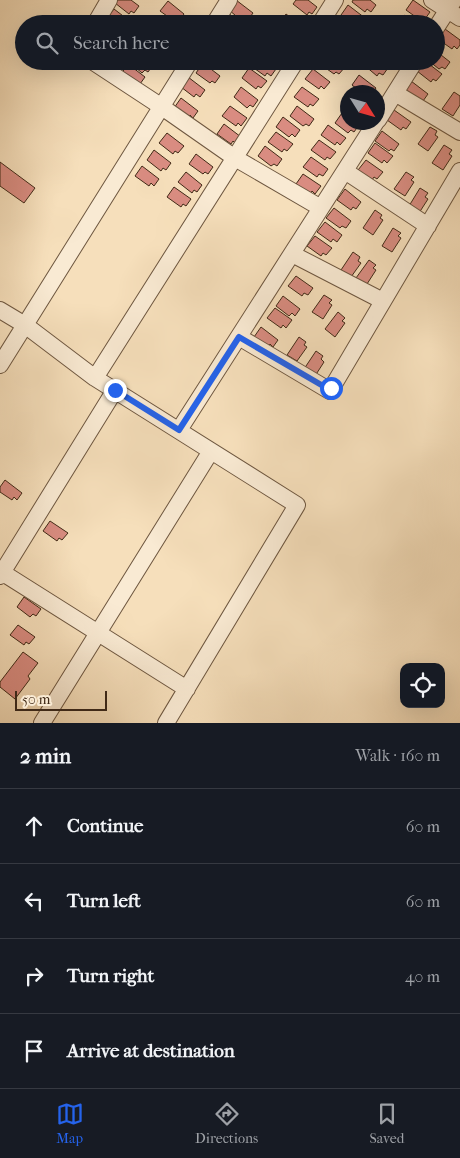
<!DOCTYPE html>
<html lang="en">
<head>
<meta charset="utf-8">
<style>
	:root { --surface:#171b24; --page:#242831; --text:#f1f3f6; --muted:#9ea1a6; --line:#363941; --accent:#2563eb }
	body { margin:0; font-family:"IM FELL French Canon",serif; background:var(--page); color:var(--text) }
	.controls { position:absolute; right:15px; bottom:15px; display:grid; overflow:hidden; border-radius:10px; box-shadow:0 5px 20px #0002 }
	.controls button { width:45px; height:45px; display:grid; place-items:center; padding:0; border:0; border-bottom:1px solid var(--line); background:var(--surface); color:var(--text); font:25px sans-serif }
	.compass { position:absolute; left:340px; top:85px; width:45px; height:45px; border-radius:50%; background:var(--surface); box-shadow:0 5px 20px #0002; rotate:127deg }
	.scale { position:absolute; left:15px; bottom:12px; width:92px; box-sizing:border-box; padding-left:5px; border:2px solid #412a17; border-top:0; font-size:14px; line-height:18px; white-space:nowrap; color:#412a17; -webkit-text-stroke:4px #f9ead3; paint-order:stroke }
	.stop { position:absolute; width:15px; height:15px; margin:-11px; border:4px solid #2563eb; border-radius:50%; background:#fff }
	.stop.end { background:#2563eb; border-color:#fff; box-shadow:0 1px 5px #0008 }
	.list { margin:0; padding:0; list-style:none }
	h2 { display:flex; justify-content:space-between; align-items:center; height:65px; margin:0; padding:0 20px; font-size:21px }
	h2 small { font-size:16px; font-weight:400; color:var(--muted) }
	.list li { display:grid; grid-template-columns:32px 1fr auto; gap:15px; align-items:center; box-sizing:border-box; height:75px; padding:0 20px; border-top:1px solid var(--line) }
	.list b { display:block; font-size:19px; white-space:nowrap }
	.list em { font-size:16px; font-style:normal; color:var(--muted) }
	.icon { flex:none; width:28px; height:28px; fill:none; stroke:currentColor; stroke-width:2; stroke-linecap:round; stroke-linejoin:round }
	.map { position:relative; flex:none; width:460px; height:723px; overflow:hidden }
	.search { position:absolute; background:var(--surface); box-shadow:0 5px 20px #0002; left:15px; right:15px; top:15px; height:55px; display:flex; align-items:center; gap:12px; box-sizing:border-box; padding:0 18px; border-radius:28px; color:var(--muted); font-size:19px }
	.sheet { height:365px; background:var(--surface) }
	nav { display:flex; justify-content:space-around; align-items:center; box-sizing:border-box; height:70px; border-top:1px solid var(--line); background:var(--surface); font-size:14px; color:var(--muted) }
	nav a { display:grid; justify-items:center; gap:2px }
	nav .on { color:var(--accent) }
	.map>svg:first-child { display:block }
</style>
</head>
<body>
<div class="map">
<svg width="460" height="723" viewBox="0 0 460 723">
	<rect width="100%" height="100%" fill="#f6dfbb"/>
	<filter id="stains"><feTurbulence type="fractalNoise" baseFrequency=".004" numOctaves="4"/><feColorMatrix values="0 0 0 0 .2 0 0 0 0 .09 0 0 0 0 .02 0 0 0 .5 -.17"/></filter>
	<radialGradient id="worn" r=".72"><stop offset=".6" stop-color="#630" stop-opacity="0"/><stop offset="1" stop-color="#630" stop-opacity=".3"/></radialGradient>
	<path fill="#d98c81" stroke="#412a17" d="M117 0H131L139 6 134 13 131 11 129 14 115 3Z
		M236 0 253 13 248 20 245 18 242 21 229 10Z
		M296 0H308L317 7 312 14 309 12 307 15 293 4Z
		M353 0H370L376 5 371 12 367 9 365 12 352 2Z
		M413 0 430 12 425 19 422 17 420 20 406 10Z
		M168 1 184 14 179 21 176 18 174 21 160 11Z
		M348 5 365 18 361 24 356 23V24H352L341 15Z
		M114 9 131 22 129 24H113L106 19Z
		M228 13 243 24H222Z
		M286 14 299 24H279Z
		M404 15 415 24H397Z
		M445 29 460 40V45L457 49 454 46 452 49 438 39Z
		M436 51 450 62 445 69 442 67 439 69 429 61H436Z
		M130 61H148L153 65 148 72 145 70 142 73 129 62Z
		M213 61H233L228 68 225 66 223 68Z
		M255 61H266L276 69 271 76 267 73 265 76 251 66Z
		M322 61H337L345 67 339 74 336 72 334 74 320 64Z
		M367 61H379L388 68 383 75 379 73 377 76 364 65Z
		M425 61 442 74 436 81 433 79 431 82 417 71Z
		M203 63 220 76 215 83 212 81 210 83 196 73Z
		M128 64 145 77 140 84 121 74Z
		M249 68 267 81 261 88 258 86 256 89 242 78Z
		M313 69 330 82 324 89 321 86 319 89 305 79Z
		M359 75 376 88 373 92H361L352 85Z
		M188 77 205 90 200 97 196 94 194 97 181 87Z
		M411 81 428 94 423 101 403 91Z
		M241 87 258 100 253 107 250 105 247 108 234 97Z
		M302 87 319 99 313 106 310 104 308 107 294 97Z
		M454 92 460 96V105L453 116 442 109Z
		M181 98 198 111 193 118 190 115 188 118 174 108Z
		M230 106 247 118 241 126 238 123 236 126 222 116Z
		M297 106 314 119 309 126 306 124 303 126 290 116Z
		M394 110 411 122 406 129 403 127 401 130 387 120Z
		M342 113 348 117V122H355L359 125 354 132 351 130 348 133 335 123Z
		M283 117 300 130 295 137 292 134 289 137 276 127Z
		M224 124 241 137 236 144 233 141 231 144 217 134Z
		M328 125 346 138 340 145 337 142 335 145 321 135Z
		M430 127 437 131 435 135 438 137 428 151 418 144Z
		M382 131 399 144 394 151 391 149 389 151 375 141Z
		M276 132 293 144 287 151 284 149 282 152 268 142Z
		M167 133 184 146 178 153 175 151 173 154 159 143Z
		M319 140 336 152 330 159 327 157 325 160 311 150Z
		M375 143 393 156 387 163 384 160 382 163 368 153Z
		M444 145 452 150 449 154 452 156 443 170 432 163Z
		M265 146 282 159 277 166 274 164 271 166 258 156Z
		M154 150 171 163 166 170 163 168 161 171 147 160Z
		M196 154 213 167 208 174 205 172 203 174 189 164Z
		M311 157 328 169 323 176 319 174 317 177 303 167Z
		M366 160 383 172 377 179 374 177 372 180 358 170Z
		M0 162 35 188 24 203 0 186Z
		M142 166 159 179 154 186 151 183 149 186 135 176Z
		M186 172 202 185 197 192 194 190 192 193 178 182Z
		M406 172 414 177 411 180 414 182 405 196 394 189Z
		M303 174 321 186 315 194 312 191 310 194 296 184Z
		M174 187 191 199 186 206 183 204 181 207 167 197Z
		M420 188 428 193 425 197 428 199 419 213 409 206Z
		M345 189 361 202 356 209 353 207 351 210 337 200Z
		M334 208 351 221 346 228 342 226 340 228 326 218Z
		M375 210 382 215 380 218 383 220 373 235 363 228Z
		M325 222 342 235 337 242 333 239 331 242 317 232Z
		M393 228 401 233 398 236 401 238 392 252 382 246Z
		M315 236 332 248 326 255 323 253 321 256 307 246Z
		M353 252 360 257 358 261 361 263 351 277 341 270Z
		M369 260 376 265 373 268 376 270 367 284 356 278Z
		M296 276 313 288 308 295 304 293 302 296 288 286Z
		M324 295 332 300 329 303 332 305 323 319 312 312Z
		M283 296 300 309 295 316 292 313 289 316 276 306Z
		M275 308 292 320 286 328 283 325 281 328 267 318Z
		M338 312 345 318 342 321 345 323 335 337 325 329Z
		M261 327 278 340 273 347 270 344 268 347 254 337Z
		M299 337 306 342 304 345 307 347 297 361 287 355Z
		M316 351 323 356 321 359 324 362 315 376 304 369Z
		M5 480 22 493 17 500 14 497 12 500 0 492V487Z
		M50 521 68 533 62 540 59 538 57 541 43 531Z
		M24 597 41 609 36 616 33 614 30 617 17 607Z
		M18 625 35 637 29 644 26 642 24 645 10 635Z
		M23 652 38 663 28 676 30 679 15 699 0 687V682Z"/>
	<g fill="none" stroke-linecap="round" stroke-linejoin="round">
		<g stroke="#6e5740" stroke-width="18">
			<path id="minor" d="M432 0 460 18
				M95 24 109 0
				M214 24 229 0
				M320 24 335 0
				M436 28 454 0
				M92 61 162 107 235 158 321 208
				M395 93 460 132
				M378 120 415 61
				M345 171 428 226
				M292 254 383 301
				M0 310 25 325 95 378 297 505 166 723
				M239 337 330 391 460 171
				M0 365 190 61
				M95 378 296 61
				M179 430 376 122
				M0 571 187 689
				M0 576 115 390
				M42 723 211 451"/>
		</g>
		<use href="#minor" stroke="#f9ead3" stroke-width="16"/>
	</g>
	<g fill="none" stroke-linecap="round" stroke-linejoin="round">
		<path stroke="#2563eb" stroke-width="6" d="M115 390 179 430 239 337 330 390 331 388"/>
	</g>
	<rect width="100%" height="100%" filter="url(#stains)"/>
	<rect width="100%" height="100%" fill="url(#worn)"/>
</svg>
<div class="controls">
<button><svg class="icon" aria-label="locate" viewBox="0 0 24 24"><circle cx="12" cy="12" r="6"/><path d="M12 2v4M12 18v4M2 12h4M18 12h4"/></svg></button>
</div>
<svg class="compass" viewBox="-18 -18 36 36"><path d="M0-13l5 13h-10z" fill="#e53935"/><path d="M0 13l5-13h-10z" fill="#9ea1a6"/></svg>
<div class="scale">50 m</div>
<div class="stop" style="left:331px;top:388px"></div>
<div class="stop end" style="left:115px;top:390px"></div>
<div class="search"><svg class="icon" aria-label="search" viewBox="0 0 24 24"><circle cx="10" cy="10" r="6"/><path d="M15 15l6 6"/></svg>Search here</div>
</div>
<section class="sheet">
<h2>2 min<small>Walk · 160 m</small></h2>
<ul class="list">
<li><svg class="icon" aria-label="ahead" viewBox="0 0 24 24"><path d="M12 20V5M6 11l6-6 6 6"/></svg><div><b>Continue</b></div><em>60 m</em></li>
<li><svg class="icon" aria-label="left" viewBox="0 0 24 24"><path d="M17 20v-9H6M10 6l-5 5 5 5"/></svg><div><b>Turn left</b></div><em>60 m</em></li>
<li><svg class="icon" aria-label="right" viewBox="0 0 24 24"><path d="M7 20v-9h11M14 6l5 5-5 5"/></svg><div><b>Turn right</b></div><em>40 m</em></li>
<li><svg class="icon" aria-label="arrive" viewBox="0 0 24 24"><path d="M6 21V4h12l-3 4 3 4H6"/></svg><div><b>Arrive at destination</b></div></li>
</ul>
</section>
<nav>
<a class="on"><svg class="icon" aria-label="map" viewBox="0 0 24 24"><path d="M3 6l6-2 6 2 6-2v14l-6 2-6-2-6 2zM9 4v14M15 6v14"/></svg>Map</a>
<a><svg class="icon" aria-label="directions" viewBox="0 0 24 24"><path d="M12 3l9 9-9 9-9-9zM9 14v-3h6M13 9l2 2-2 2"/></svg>Directions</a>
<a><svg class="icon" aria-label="saved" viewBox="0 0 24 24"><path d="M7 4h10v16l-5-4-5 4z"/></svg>Saved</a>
</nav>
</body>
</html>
